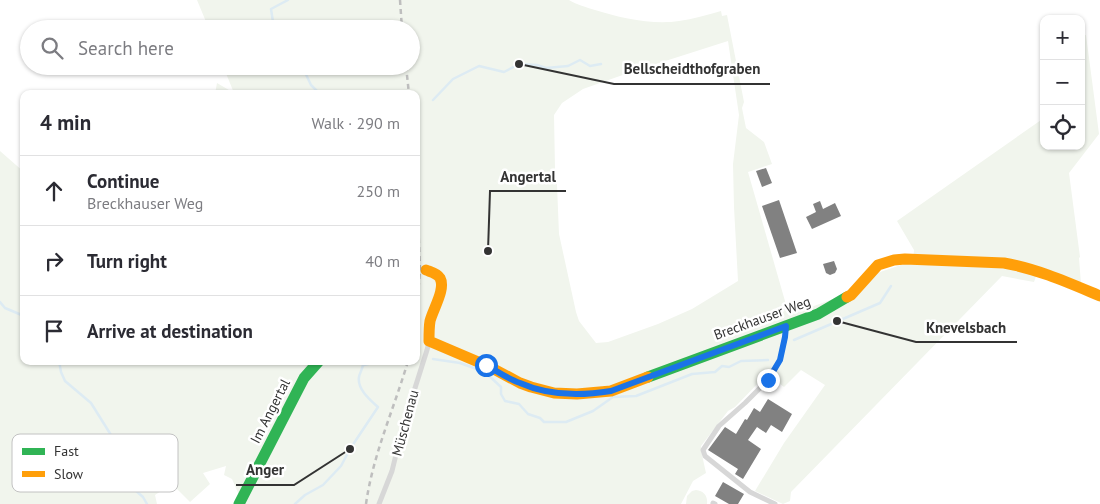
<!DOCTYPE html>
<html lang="en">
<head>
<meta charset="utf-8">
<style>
	:root { --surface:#fff; --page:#f7f7f7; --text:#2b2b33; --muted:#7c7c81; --line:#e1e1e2 }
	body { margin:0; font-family:"PT Sans",sans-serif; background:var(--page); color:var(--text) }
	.controls { position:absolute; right:15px; top:15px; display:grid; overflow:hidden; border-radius:10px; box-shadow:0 1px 4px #0004 }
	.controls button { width:45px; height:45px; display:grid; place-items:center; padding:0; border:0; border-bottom:1px solid var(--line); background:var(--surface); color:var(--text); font:25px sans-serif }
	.stop { position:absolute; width:15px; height:15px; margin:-11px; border:4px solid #1a73e8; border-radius:50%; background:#fff }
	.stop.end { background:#1a73e8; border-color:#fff; box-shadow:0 1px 5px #0008 }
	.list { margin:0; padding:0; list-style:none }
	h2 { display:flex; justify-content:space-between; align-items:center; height:65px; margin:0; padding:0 20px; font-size:21px }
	h2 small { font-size:16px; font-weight:400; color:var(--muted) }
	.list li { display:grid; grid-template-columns:32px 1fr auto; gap:15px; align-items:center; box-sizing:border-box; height:70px; padding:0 20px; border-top:1px solid var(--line) }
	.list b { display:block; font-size:19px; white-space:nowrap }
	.list p { margin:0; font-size:16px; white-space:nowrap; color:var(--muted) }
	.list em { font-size:16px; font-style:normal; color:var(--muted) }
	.icon { flex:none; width:28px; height:28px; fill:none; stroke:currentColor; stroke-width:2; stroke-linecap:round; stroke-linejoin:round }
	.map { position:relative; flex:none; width:1100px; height:504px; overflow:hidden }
	.search { position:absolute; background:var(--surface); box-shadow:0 1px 4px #0004; left:20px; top:20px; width:400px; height:55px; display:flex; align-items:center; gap:12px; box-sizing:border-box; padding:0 18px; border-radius:28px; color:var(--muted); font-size:19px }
	.panel { position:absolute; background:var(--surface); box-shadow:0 1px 4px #0004; left:20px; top:90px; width:400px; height:275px; border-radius:10px }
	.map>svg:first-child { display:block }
</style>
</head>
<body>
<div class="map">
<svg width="1100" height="504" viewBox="0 0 1100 504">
	<rect width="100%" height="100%" fill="#fff"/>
	<path fill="#f1f5ed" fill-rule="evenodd" d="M197 0H569C577 5 586 7 595 10 620 18 653 25 679 21 693 19 707 15 721 11L722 16 727 15 744 102 742 108 746 128 764 142 772 164 748 172 789 315 836 298 871 275 913 261 914 250 897 221 1044 118V146H1081V36L1086 35 1099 134 1069 173 1080 257 1079 258 1081 284 1039 268 1034 282 1002 276 791 492 790 501 783 504 755 491 784 443 825 385 801 370 784 387 767 374 735 407 728 411 701 446 702 455 706 473 693 481 681 504H245L239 495 232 479 224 475 226 466 203 473 210 484 190 502 172 484 155 495 157 504H0V151L24 172V361H416V94H215L217 83 234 93 223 66H411V29H209ZM728 41 739 115 733 164 734 207 738 281 692 309 658 324 608 342 596 343 579 321 576 312 559 234 557 185 555 169 554 115 562 103 583 89 634 71Z
		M696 490C704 491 708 496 707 504H686L687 496 692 491Z"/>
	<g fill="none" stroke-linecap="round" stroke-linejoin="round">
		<path stroke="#ddebf3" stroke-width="2.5" d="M277 29 273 22 271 9 288 0
			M302 66 311 85 320 94
			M433 100 453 79 479 66 504 72 519 64 537 65 546 68 568 66 580 60 590 66 601 64
			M0 302 5 308 24 316
			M794 340 880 303 891 286
			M433 359 460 363 485 372 501 387V394L505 401 519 404 528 414 540 418 544 422H566L593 411 613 397 636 396 692 374 715 372 722 366 729 367 741 361 768 360
			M59 361 61 372 65 381 91 403 111 435 120 463 125 474 133 483 135 490 143 497 147 504
			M364 365 381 361
			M295 504 305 495 323 485 341 466 350 449 378 407C370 400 357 389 359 377 360 371 364 368 363 361"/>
	</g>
	<path fill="#818181" d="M766 168 772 183 762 187 756 171Z
		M779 200 797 253 780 258 762 206Z
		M820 201 823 209 835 203 841 216 812 229 806 217 816 212 813 204Z
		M834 261 837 269 835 273 830 275 826 273 823 264Z
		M768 399 792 414 782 432 771 425 766 433 757 427 748 440 761 449 743 479 735 474 738 469 708 450 725 427 736 434 745 419 747 420 754 408 760 412Z
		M723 482 744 494 738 504H729L715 496Z"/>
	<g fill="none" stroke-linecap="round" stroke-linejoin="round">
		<path stroke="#d7d7d7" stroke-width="5" d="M713 503 715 504
			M379 504 392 471 403 426 427 350 429 342
			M775 504 750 492 705 456 703 450 719 426 745 403 768 380 780 360 785 337 786 329"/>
		<path stroke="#30b455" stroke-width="11" d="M648 377 818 314 847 297
			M239 504 304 378 319 361"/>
		<path stroke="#ff9f0a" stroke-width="11" d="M426 270C431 272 437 273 440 278 446 289 433 309 430 321 429 327 429 334 429 341L490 367 520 383 531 387 554 393 577 394 611 391 648 377
			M847 297 851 295 878 265 894 260 905 259 1004 263C1038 269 1069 283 1100 296"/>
		<path stroke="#bebebe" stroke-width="2.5" stroke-dasharray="5 4" stroke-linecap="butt" d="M400 0 402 29
			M406 66 409 94
			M416 166 420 270 416 319
			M366 504C373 454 394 409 408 361"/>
	</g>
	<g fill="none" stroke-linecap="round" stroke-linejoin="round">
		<path stroke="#1a73e8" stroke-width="6" d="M486 365C497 371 508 379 520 383 549 396 581 396 611 391L786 326 785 337 780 360 768 380"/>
	</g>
	<g text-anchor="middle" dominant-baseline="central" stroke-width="5" stroke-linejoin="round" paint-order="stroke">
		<g font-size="14" fill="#333" stroke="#fff">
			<text transform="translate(762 318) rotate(-20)">Breckhauser Weg</text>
			<text transform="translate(270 411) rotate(-63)">Im Angertal</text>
			<text transform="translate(405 423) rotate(-75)">Müschenau</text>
		</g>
	</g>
	<rect x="12" y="434" width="166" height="58" rx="8" fill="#fff" stroke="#c2c2c2" stroke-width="1"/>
	<rect x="22" y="448" width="23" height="7" fill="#30b455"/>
	<rect x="22" y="471" width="23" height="6" fill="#ff9f0a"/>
	<g font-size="14" fill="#333">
		<text x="54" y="456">Fast</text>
		<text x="54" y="479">Slow</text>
	</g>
	<path fill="none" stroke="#333" stroke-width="2" d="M519 64L614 84H770M488 251L490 191H566M837 321L916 342H1017M350 449L294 485H236"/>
	<g fill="#333" stroke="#fff" stroke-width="2">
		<circle cx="519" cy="64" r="5"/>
		<circle cx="488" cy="251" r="5"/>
		<circle cx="837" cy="321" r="5"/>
		<circle cx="350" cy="449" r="5"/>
	</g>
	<g font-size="15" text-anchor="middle" font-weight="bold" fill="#333" stroke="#fff" stroke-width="5" stroke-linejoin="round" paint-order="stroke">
		<text x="692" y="74">Bellscheidthofgraben</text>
		<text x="528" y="182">Angertal</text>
		<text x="966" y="333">Knevelsbach</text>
		<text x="265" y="475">Anger</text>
	</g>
</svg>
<div class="controls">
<button>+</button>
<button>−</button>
<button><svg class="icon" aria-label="locate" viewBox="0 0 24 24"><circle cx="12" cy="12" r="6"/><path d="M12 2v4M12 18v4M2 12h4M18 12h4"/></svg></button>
</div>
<div class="stop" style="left:486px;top:365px"></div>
<div class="stop end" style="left:768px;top:380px"></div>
<div class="search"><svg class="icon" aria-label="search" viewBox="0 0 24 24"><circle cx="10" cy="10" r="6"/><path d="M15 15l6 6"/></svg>Search here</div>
<section class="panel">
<h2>4 min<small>Walk · 290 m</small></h2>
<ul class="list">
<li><svg class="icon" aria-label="ahead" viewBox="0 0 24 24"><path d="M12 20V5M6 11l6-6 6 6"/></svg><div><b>Continue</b><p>Breckhauser Weg</p></div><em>250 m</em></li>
<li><svg class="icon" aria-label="right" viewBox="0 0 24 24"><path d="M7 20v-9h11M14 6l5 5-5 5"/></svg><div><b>Turn right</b></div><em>40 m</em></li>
<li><svg class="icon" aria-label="arrive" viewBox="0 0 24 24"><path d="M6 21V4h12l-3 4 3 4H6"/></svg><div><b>Arrive at destination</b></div></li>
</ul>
</section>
</div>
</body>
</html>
